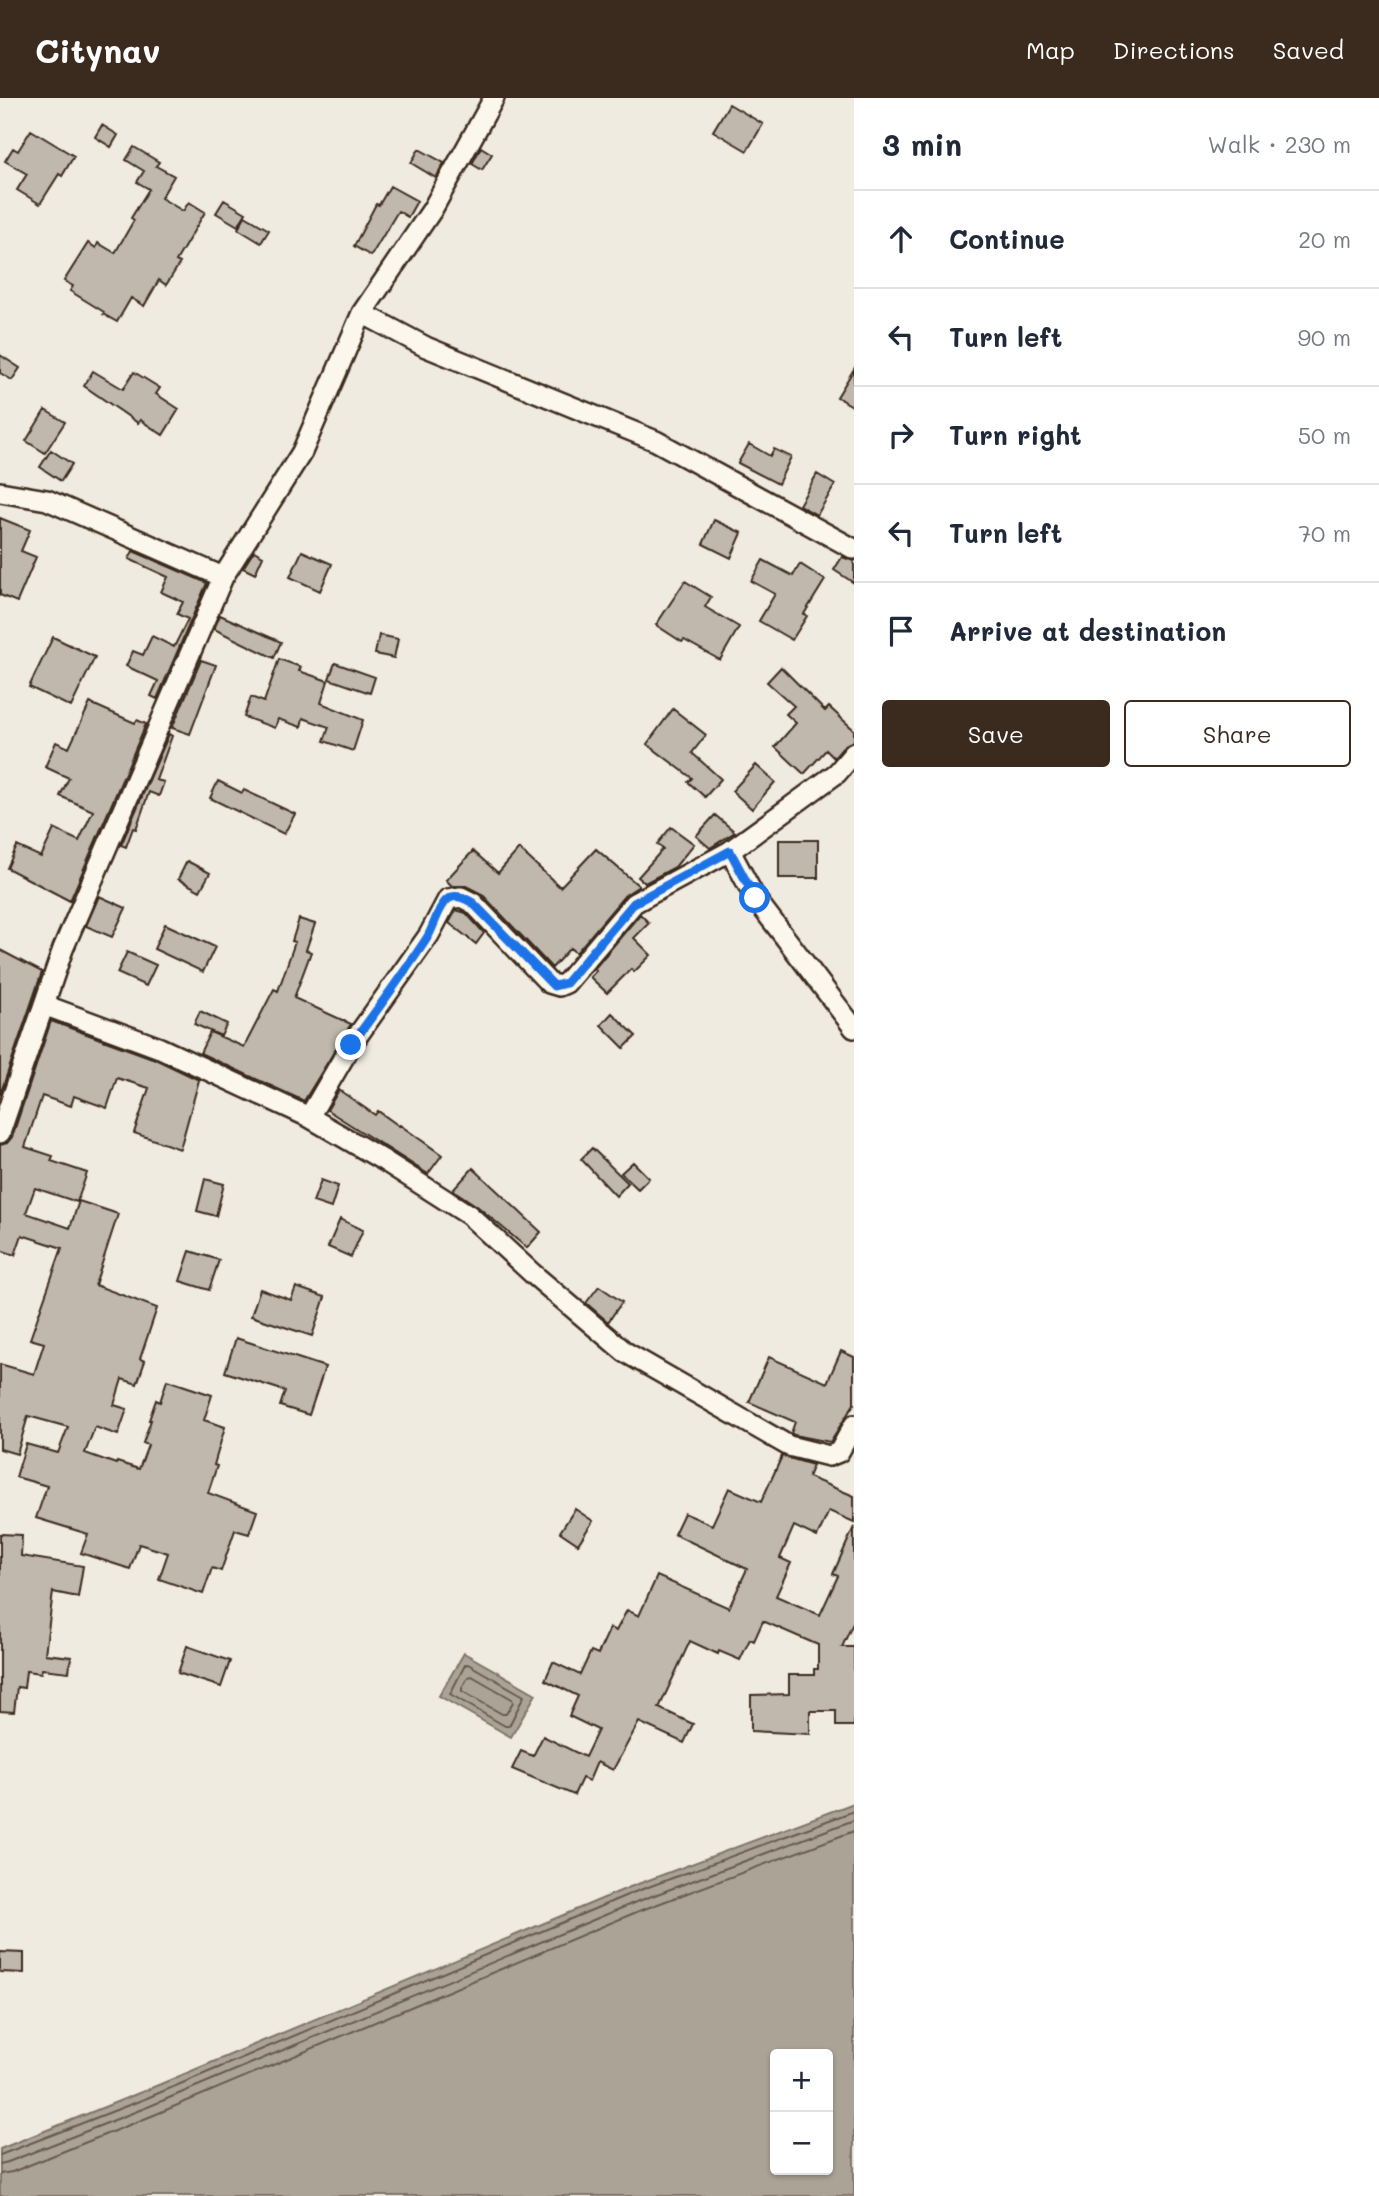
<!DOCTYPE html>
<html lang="en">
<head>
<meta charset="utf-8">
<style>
	:root { --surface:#fff; --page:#f2f2f3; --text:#1f2937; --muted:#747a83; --line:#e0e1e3; --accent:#3b2a1e }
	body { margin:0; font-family:Mali,sans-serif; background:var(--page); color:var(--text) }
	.controls { position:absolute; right:21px; bottom:21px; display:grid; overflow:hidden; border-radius:7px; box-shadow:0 2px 5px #0004 }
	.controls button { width:63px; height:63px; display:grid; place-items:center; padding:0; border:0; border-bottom:2px solid var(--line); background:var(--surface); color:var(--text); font:35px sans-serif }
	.stop { position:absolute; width:21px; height:21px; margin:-16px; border:5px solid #1a73e8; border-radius:50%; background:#fff }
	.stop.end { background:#1a73e8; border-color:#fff; box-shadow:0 2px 7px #0008 }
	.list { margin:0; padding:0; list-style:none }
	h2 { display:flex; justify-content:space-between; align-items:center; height:91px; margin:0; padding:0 28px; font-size:30px }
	h2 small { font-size:23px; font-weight:400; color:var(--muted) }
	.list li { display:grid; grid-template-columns:46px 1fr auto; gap:21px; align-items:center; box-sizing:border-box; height:98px; padding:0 28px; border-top:2px solid var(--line) }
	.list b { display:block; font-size:26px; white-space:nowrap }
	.list em { font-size:23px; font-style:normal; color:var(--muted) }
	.actions { display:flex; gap:14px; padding:21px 28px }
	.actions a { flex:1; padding:16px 0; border:2px solid var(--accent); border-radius:7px; text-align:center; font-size:24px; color:var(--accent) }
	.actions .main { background:var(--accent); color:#fff }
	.icon { flex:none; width:38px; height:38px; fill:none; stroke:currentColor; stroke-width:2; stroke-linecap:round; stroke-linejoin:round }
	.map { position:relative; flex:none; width:854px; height:2098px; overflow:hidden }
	header { display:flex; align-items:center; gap:42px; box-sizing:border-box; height:98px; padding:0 35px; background:var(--accent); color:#fff }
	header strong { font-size:33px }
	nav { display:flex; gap:38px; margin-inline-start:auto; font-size:24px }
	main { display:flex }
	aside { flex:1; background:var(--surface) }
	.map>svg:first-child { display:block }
</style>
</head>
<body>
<header>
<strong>Citynav</strong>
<nav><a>Map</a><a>Directions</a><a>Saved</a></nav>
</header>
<main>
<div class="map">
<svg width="854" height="2098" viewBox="0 0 854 2098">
	<rect width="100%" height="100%" fill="#f0ebe0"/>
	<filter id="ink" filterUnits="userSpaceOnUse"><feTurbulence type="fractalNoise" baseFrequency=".0143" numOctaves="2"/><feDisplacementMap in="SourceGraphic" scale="14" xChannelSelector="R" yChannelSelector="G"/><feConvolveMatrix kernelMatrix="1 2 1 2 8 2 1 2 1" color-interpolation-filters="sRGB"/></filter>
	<g filter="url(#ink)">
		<path fill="#aca397" stroke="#7f7367" stroke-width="2" fill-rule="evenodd" d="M464 1555 536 1596 511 1639 439 1598Z
			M854 1705V2098H0V2051L144 1993 630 1789ZM828 1956V2072H775V1956Z"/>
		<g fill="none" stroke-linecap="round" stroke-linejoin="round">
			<path stroke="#685a4e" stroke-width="2" d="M468 1566 524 1598 509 1628H505L450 1596 465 1567Z
				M472 1578 512 1601 513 1604 506 1616H502L462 1593V1590L468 1579Z
				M0 2057 147 2000 632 1795 854 1713
				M0 2066 8 2064 150 2008 636 1804 854 1722
				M0 2076 12 2074 154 2017 639 1813 854 1733"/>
		</g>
		<path fill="#c0b8ad" stroke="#3b2a1e" stroke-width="2" d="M729 6 763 26 747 53 713 33Z
			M102 27 118 37 111 49 95 39Z
			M31 32 74 58 62 78 59 76 40 106 17 92 27 76 5 63 13 50 18 53Z
			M134 49 159 64 156 68 174 78 161 100 183 113 189 104 205 114 176 163 180 165 166 187 159 182 144 208 131 200 117 224 103 216 104 214 70 193 73 188 64 183 88 145 96 150 98 145 115 155 134 122 131 120 149 91 137 84 144 73 126 62Z
			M481 49 492 56 482 72 472 66Z
			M419 51 444 65 436 80 411 65Z
			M390 88 417 103 408 119 398 113 371 158 354 148 376 106 379 107Z
			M224 102 246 115 238 128 216 115Z
			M245 118 269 132 261 145 238 131Z
			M0 257 20 270 12 282 0 275Z
			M854 271V309L837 299Z
			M93 273 123 291 134 274 160 290 156 296 179 311 163 337 140 322 138 325 84 288Z
			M45 312 65 324 45 355 26 343Z
			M749 346 770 358 774 351 791 359 778 386 738 365Z
			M51 352 72 366 61 383 40 369Z
			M817 376 835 387 817 417 799 407Z
			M0 420 30 432 21 453 36 459 17 504 0 497Z
			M714 422 742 435 731 460 703 446Z
			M133 453 207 485 157 601 151 598 158 583 126 568 133 553 143 557 152 538 174 549 188 521 177 516 183 504 161 494 168 479 129 461Z
			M254 453 263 458 255 476 243 470Z
			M302 453 332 466 320 493 290 479Z
			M842 459 854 463V485L834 472Z
			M763 462 793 478 800 466 825 482 804 516 807 518 792 542 759 523 775 496 751 483Z
			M685 483 711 499 705 509 739 529 720 562 684 542 682 544 656 527Z
			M220 517 281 544 274 560 214 531Z
			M379 537 398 541 394 560 375 556Z
			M53 539 95 559 71 609 29 589Z
			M279 561 301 569 299 573 328 583 321 605 363 622 353 653 324 643 329 629 303 620 301 629 278 621 275 630 244 619 251 599 264 604Z
			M201 562 216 567 190 636 172 630Z
			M335 565 375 579 370 595 329 581Z
			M781 569 825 613 829 609 854 632V643L845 647 834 660 826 652 804 676 775 649 796 625 786 616 794 608 767 584Z
			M90 605 135 625 137 622 146 626 70 803 7 770 17 748 41 759 54 731 79 743 93 713 60 698 69 680 45 669 56 644 69 650Z
			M673 611 706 637 692 655 721 681 705 699 688 684 692 680 647 646Z
			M169 636 172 638 156 682 164 684 159 698 149 694 136 731 133 730 126 749 121 747Z
			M756 667 775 684 752 711 732 693Z
			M218 683 242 695 244 692 295 716 284 736 210 700Z
			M715 717 735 734 710 750 696 738Z
			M671 729 694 746 675 769 645 785 638 779 663 751 657 746Z
			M779 742H818V780H779Z
			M519 751 560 789 596 751 639 788 625 797 576 855 570 850 552 870 482 796 466 788H452L446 782 473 753 498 775Z
			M187 763 210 775 200 793 178 781Z
			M99 798 126 810 112 839 86 828Z
			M456 812 466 815 484 835 476 846 449 825Z
			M640 816 649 825 634 840 651 857 634 874 631 871 607 895 590 879 596 873 594 871Z
			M299 821 315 826 306 852 311 854 294 900 351 926 304 1003 200 955 210 934 244 949 274 891 278 893 295 844 292 843Z
			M165 826 215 849 203 874 154 851Z
			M0 852 42 874 0 997Z
			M127 854 156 867 146 888 117 875Z
			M200 913 227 926 221 938 194 926Z
			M612 915 636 938 624 950 601 927Z
			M51 923 155 961 199 982 180 1051 134 1035 149 990 117 980 107 1010 74 998 71 1008 42 998 25 1049 53 1058 51 1063 87 1075 77 1104 35 1090 26 1115 70 1130 79 1103 118 1116 95 1187 157 1210 140 1261 145 1263 137 1286 122 1281 114 1307 127 1311 118 1337 95 1329 85 1355 116 1366 117 1364 139 1371 148 1347 143 1345 151 1322H149L156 1302 160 1304 167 1282 212 1297 204 1322 225 1329 214 1367 217 1368 208 1395 257 1413 249 1436 235 1432 221 1473 212 1470 203 1496 159 1481 168 1455 139 1446 130 1471 81 1455 88 1436 36 1420 47 1388 16 1379 26 1346 58 1355 68 1329 28 1318 17 1356 0 1351V1266L34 1276 44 1245 30 1241 62 1150 22 1137 15 1157 0 1152V1047L7 1045 12 1039Z
			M339 992 375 1017 378 1013 399 1028 400 1027 442 1057 428 1076 327 1012Z
			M592 1050 628 1085 616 1098 581 1061Z
			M633 1064 649 1080 638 1091 621 1075Z
			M473 1070 541 1134 527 1150 477 1108 453 1092Z
			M205 1081 224 1086 216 1118 197 1113Z
			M321 1082 338 1088 331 1110 313 1104Z
			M340 1121 363 1132 351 1159 328 1149Z
			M190 1153 219 1162 209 1192 180 1183Z
			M599 1188 622 1204 608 1224 586 1205Z
			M296 1189 325 1199 312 1238 251 1218 260 1191 291 1202Z
			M236 1240 325 1269 309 1317 280 1308 285 1293 225 1274Z
			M841 1253 854 1259V1306L830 1344 794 1337 791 1335 795 1324 749 1304 769 1259 827 1285Z
			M782 1358 813 1367 808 1379 854 1398V1424L829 1413 817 1439 794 1428 780 1460 791 1465 776 1498 820 1517 838 1478 833 1476 854 1429V1523L842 1549H854V1628H836V1613H810V1636L751 1633V1597L789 1596V1577H814V1571H818V1547L763 1523 754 1543 750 1541 740 1562 719 1553 718 1556 690 1543 659 1610 693 1626 684 1645 639 1624 613 1672 597 1664 589 1683 582 1680 574 1697 512 1671 521 1653 533 1658 543 1638 585 1659 598 1632 569 1618 578 1598 545 1582 553 1564 580 1577 591 1553 598 1556 610 1530 616 1533 627 1512 639 1518 657 1478 729 1510 747 1471 674 1436 684 1415 712 1427 729 1390 761 1404Z
			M575 1411 593 1423 578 1446 560 1434Z
			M0 1436 22 1437 21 1458 83 1468 78 1499 53 1494 45 1556 71 1559 69 1574 42 1571 41 1575 26 1573 24 1590 17 1589 14 1614 0 1613Z
			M187 1548 230 1563 221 1589 178 1575Z
			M0 1854 24 1855V1875L0 1874Z"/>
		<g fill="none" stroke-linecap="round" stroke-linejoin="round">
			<g stroke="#3b2a1e" stroke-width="24">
				<path id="minor" d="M362 215 426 249 656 343 854 451
					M0 394 47 402 223 479
					M730 753 755 800 854 930
					M44 907 160 950 309 1019 383 1062 469 1117 533 1176 625 1254 789 1348 829 1358 839 1354 854 1327
					M309 1019 351 947 429 837 448 801 461 799 473 805 549 885 559 888 566 885 634 805 730 753 837 675 854 655
					M0 1035 63 851 223 479 302 354 362 215 432 112 494 0"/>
			</g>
			<use href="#minor" stroke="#fbf7ec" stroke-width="19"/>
		</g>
	</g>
	<g fill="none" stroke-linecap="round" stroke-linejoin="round" filter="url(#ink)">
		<path stroke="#1a73e8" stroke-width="9" d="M351 947C377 912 403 877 427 840 434 829 438 809 448 801 456 795 466 801 473 805L554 888 566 885 634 805 730 753 755 800"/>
	</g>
</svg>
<div class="controls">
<button>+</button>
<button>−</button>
</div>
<div class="stop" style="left:755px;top:800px"></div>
<div class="stop end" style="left:351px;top:947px"></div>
</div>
<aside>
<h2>3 min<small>Walk · 230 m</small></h2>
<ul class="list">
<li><svg class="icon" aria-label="ahead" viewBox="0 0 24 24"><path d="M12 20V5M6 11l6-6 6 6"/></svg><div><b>Continue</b></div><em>20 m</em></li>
<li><svg class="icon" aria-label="left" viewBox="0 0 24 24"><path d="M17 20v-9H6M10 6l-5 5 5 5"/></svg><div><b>Turn left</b></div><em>90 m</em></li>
<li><svg class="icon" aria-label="right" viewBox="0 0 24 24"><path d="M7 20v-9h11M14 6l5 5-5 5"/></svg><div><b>Turn right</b></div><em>50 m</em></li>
<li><svg class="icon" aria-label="left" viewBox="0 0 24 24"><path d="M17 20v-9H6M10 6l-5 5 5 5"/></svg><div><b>Turn left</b></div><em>70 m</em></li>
<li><svg class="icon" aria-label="arrive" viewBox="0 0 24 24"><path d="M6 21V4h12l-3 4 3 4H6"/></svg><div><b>Arrive at destination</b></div></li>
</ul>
<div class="actions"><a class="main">Save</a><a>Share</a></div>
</aside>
</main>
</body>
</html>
